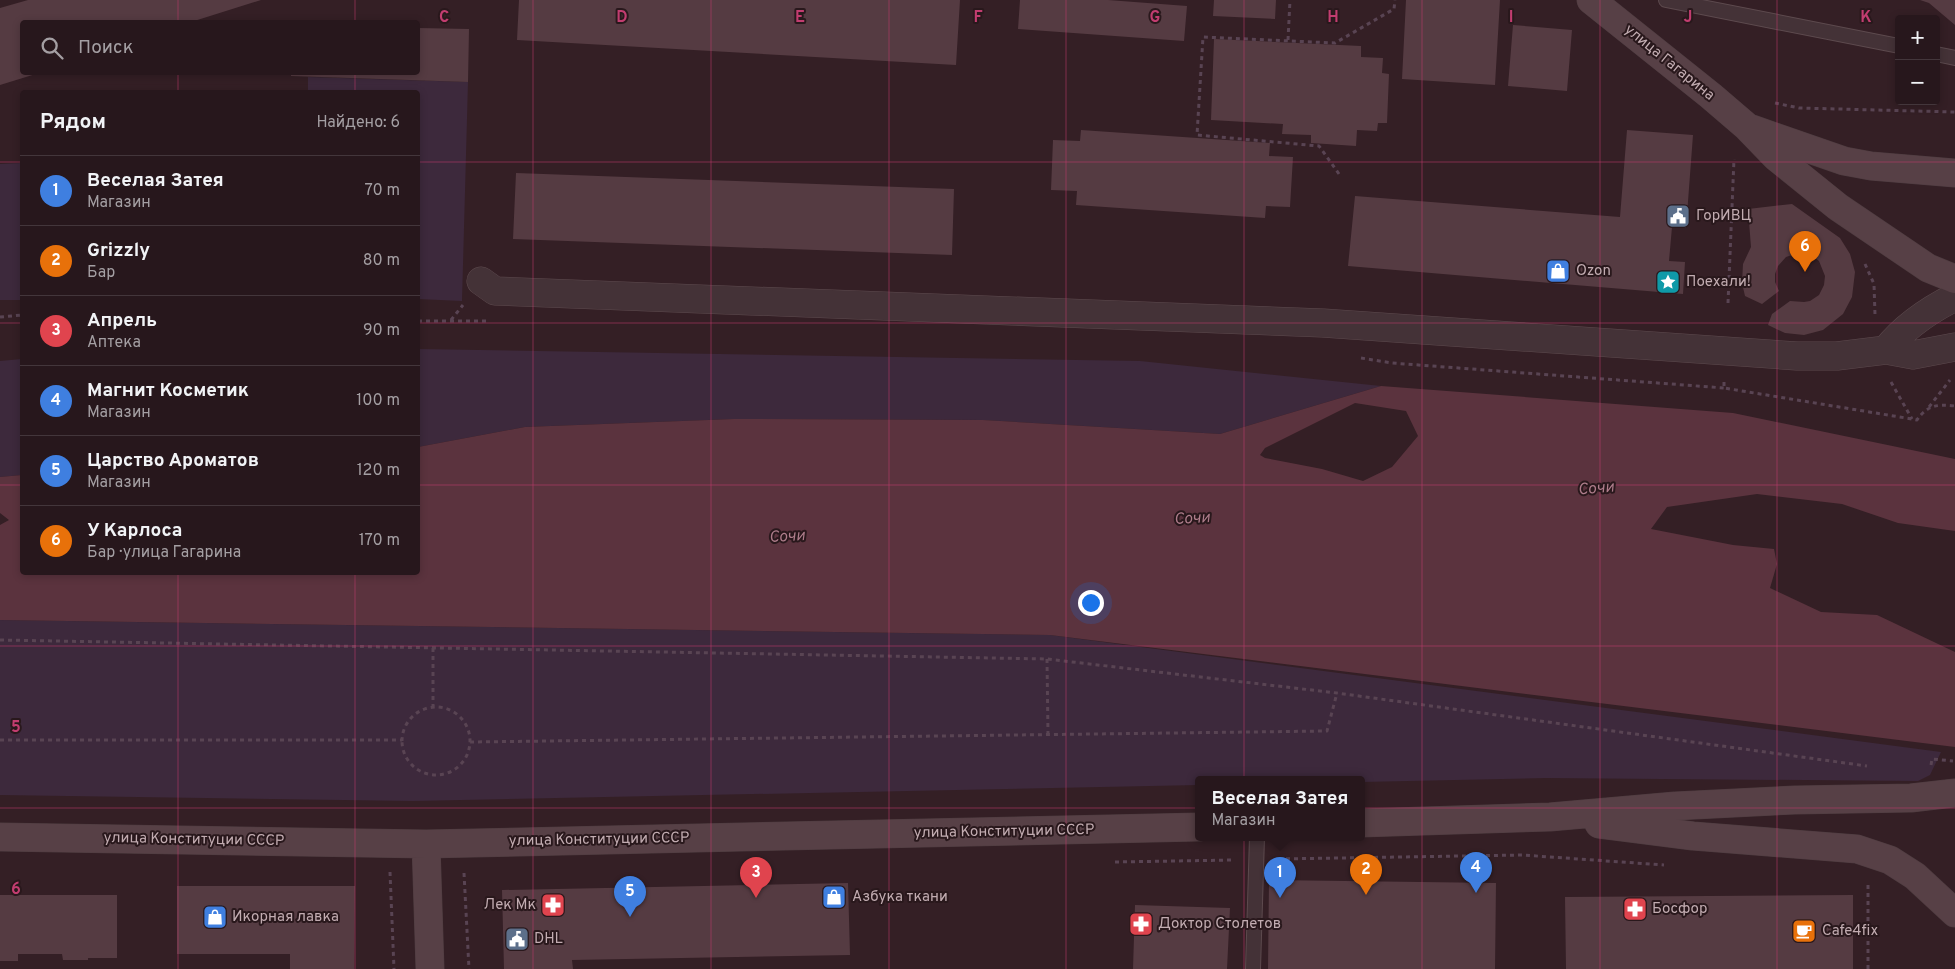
<!DOCTYPE html>
<html lang="ru">
<head>
<meta charset="utf-8">
<style>
	:root { --surface:#27171c; --page:#332429; --text:#f1f3f6; --muted:#a49fa3; --line:#43363b; --accent:#ea580c }
	body { margin:0; font-family:Overpass,sans-serif; background:var(--page); color:var(--text) }
	.controls { position:absolute; right:15px; top:15px; display:grid; overflow:hidden; border-radius:5px; box-shadow:0 2px 8px #0003 }
	.controls button { width:45px; height:45px; display:grid; place-items:center; padding:0; border:0; border-bottom:1px solid var(--line); background:var(--surface); color:var(--text); font:25px sans-serif }
	.you { position:absolute; left:1090px; top:602px; width:18px; height:18px; margin:-12px; border:4px solid #fff; border-radius:50%; background:#1a73e8; box-shadow:0 0 0 8px #1a73e833 }
	.badge { display:grid; place-items:center; width:32px; height:32px; border-radius:50%; background:var(--accent); color:#fff; font-size:16px; font-weight:700 }
	.pin { position:absolute; translate:-50% -41px; filter:drop-shadow(0 1px 2px #0008) }
	.pin::after { content:''; position:absolute; top:26px; width:18px; height:15px; background:inherit; clip-path:polygon(0 0,100% 0,50% 100%) }
	.popup { position:absolute; left:1195px; top:776px; width:170px; height:65px; box-sizing:border-box; display:grid; place-content:center; border-radius:5px; background:var(--surface); filter:drop-shadow(0 1px 4px #0005); font-size:16px; white-space:nowrap; color:var(--muted) }
	.popup b { font-size:19px; color:var(--text) }
	.popup::after { content:''; position:absolute; left:50%; top:100%; margin-left:-10px; border:10px solid transparent; border-top-color:var(--surface) }
	.list { margin:0; padding:0; list-style:none }
	h2 { display:flex; justify-content:space-between; align-items:center; height:65px; margin:0; padding:0 20px; font-size:21px }
	h2 small { font-size:16px; font-weight:400; color:var(--muted) }
	.list li { display:grid; grid-template-columns:32px 1fr auto; gap:15px; align-items:center; box-sizing:border-box; height:70px; padding:0 20px; border-top:1px solid var(--line) }
	.list b { display:block; font-size:19px; white-space:nowrap }
	.list p { margin:0; font-size:16px; white-space:nowrap; color:var(--muted) }
	.list em { font-size:16px; font-style:normal; color:var(--muted) }
	.icon { flex:none; width:28px; height:28px; fill:none; stroke:currentColor; stroke-width:2; stroke-linecap:round; stroke-linejoin:round }
	.map { position:relative; flex:none; width:1955px; height:969px; overflow:hidden }
	.search { position:absolute; background:var(--surface); box-shadow:0 2px 8px #0003; left:20px; top:20px; width:400px; height:55px; display:flex; align-items:center; gap:12px; box-sizing:border-box; padding:0 18px; border-radius:5px; color:var(--muted); font-size:19px }
	.panel { position:absolute; background:var(--surface); box-shadow:0 2px 8px #0003; left:20px; top:90px; width:400px; height:485px; border-radius:5px }
	.map>svg:first-child { display:block }
</style>
</head>
<body>
<div class="map">
<svg width="1955" height="969" viewBox="0 0 1955 969">
	<rect width="100%" height="100%" fill="#341f25"/>
	<path fill="#3d293c" d="M308 77 468 82 462 301 418 299V92H308Z
		M22 163V300H0V164Z
		M418 349 1140 361 1381 386 1220 434 983 420 734 419 525 427 418 447Z
		M22 359V475L0 477V361Z
		M0 620 1050 635 1941 752 1930 775 1918 781 1546 778 1361 782V779H1199V785L413 801 0 795Z"/>
	<path fill="#5b333e" fill-rule="evenodd" d="M1381 386 1733 413 1955 459V531L1898 523 1842 504 1757 494 1667 507 1651 529 1733 545 1774 549 1777 564 1770 588 1821 612 1877 615 1955 652V747L1050 635 0 620V525L9 520 0 513V477L22 475V572H418V447L525 427 734 419 983 420 1220 434ZM1355 403 1406 411 1418 436 1392 467 1363 481 1322 469 1265 458 1260 455 1265 448Z"/>
	<path fill="#553b42" d="M28 0H261L191 22H22V72L39 73 0 85V8Z
		M519 0H960L956 65 517 40Z
		M1020 0H1108L1187 6 1184 41 1018 29Z
		M1214 0H1276L1275 19 1213 16Z
		M1406 0H1500L1495 85 1402 79Z
		M1920 0H1955V25L1929 3Z
		M1513 25 1572 30 1567 91 1508 86Z
		M418 28 469 29 468 82 291 76V72H418Z
		M1214 39 1361 46V57L1383 58 1382 73 1389 74 1387 123H1378L1377 131 1357 130 1356 146 1311 143V135L1282 134 1283 124 1211 120Z
		M1081 130 1270 143 1269 156 1293 157 1290 207 1266 206 1265 218 1076 205 1077 191 1051 190 1053 140 1080 141Z
		M1627 130 1693 135 1686 228 1672 227 1669 261 1685 262 1683 294 1348 266 1355 196 1620 217Z
		M516 173 954 189 952 255 513 239Z
		M1792 204 1840 238 1850 254 1855 272 1852 297 1843 314 1823 330 1804 335 1785 333 1768 325 1772 314 1790 301 1804 302 1810 301 1819 295 1824 285 1825 276 1819 261 1810 254 1801 252 1786 257 1778 266 1775 274V282L1779 291 1762 304 1745 296 1742 283 1743 264 1751 247 1748 209Z
		M1269 880 1496 883 1495 969H1268Z
		M848 883 850 955 572 960 573 969H504L502 890Z
		M177 886H355L354 969H290V954H177Z
		M0 895H117V958H88V960H63L62 954H18V961H0Z
		M1853 895V969H1566L1565 897Z
		M1135 905 1230 908 1227 969H1133Z"/>
	<g fill="none" stroke-linecap="round" stroke-linejoin="round">
		<g stroke="#5d4a4e" stroke-width="16">
			<path id="lane" d="M1666 0 1899 46
				M1936 54 1955 58
				M1253 969 1257 837"/>
		</g>
		<g stroke="#5d4a4e" stroke-width="29">
			<path id="street" d="M481 281 495 291 1323 323 1797 356H1837L1886 350 1913 355 1955 347
				M1886 350C1904 327 1929 310 1955 297"/>
		</g>
		<g stroke="#4e3c40" stroke-width="29">
			<path id="secondary" d="M1591 0 1711 96 1746 126 1776 157 1838 207 1928 268 1955 279
				M1752 129 1844 161 1871 166 1955 173
				M1361 823 1550 817 1675 806 1795 800 1911 798 1955 793
				M1599 824 1693 836 1857 849 1890 860 1915 876 1955 913
				M0 837 426 844 1199 827
				M426 844 430 969"/>
		</g>
		<path stroke="#594453" stroke-width="3" stroke-dasharray="4 4" stroke-linecap="butt" d="M1288 40 1290 0
			M1775 103 1799 108 1955 112
			M1339 174 1319 146 1197 135 1203 37 1335 43 1394 9 1395 0
			M1865 264 1874 284 1875 315
			M1728 303 1734 159
			M0 317 22 315
			M451 320 463 305
			M418 321H486
			M1361 358 1392 363 1724 388
			M1724 382V388L1912 419 1917 420C1927 405 1938 404 1955 406
			M1891 382 1912 419
			M1929 407 1950 380
			M0 640 1047 659 1337 693 1867 766
			M433 648V708
			M1047 659 1048 735
			M402 741a34 34 0 1 1 68 0a34 34 0 1 1-68 0Z
			M0 740H402
			M470 742 1327 731 1337 693
			M1931 765 1932 759 1953 761
			M1278 859 1522 855 1664 865
			M1115 862 1234 860
			M390 872 394 969
			M464 873 469 969
			M1868 969V885"/>
		<use href="#lane" stroke="#443237" stroke-width="14"/>
		<use href="#street" stroke="#443237" stroke-width="28"/>
		<use href="#secondary" stroke="#574046" stroke-width="28"/>
	</g>
	<path fill="none" stroke="#c23d70" stroke-width="1" stroke-opacity="0.55" d="M178 0V22M355 0V22M533 0V969M711 0V969M889 0V969M1066 0V969M1244 0V969M1422 0V969M1600 0V969M1777 0V969M178 72V92M355 72V92M0 162H22M418 162H1955M0 323H22M418 323H1955M0 485H22M418 485H1955M178 572V969M355 572V969M0 646H1955M0 808H1955"/>
	<defs>
		<g id="civic-square" transform="scale(1.25)"><rect x="-9" y="-9" width="18" height="18" rx="4" fill="#5c6f8a" stroke="#29181c"/><path d="M-.6-6.5H3V-4.5H.6V-3L4-1V1h2V6H-6V1h2V-1L-.6-3ZM-1.2 2.5V6h2.4V2.5Z" fill="#fff"/></g>
		<g id="shop-square" transform="scale(1.25)"><rect x="-9" y="-9" width="18" height="18" rx="4" fill="#3f7fe0" stroke="#29181c"/><path d="M-5-2.5h2.3a2.7 3.5 0 0 1 5.4 0H5L5.5 6h-11ZM-1.5-2.5h3a1.5 2.3 0 0 0-3 0Z" fill="#fff"/></g>
		<g id="sight-square" transform="scale(1.25)"><rect x="-9" y="-9" width="18" height="18" rx="4" fill="#0f9aa8" stroke="#29181c"/><path d="M0-6L1.8-2.2L6-1.7L2.9 1.2L3.7 5.4L0 3.3L-3.7 5.4L-2.9 1.2L-6-1.7L-1.8-2.2Z" fill="#fff"/></g>
		<g id="pharmacy-square" transform="scale(1.25)"><rect x="-9" y="-9" width="18" height="18" rx="4" fill="#e0444e" stroke="#29181c"/><path d="M-2-6h4v4h4v4h-4v4h-4v-4h-4v-4h4Z" fill="#fff"/></g>
		<g id="cafe-square" transform="scale(1.25)"><rect x="-9" y="-9" width="18" height="18" rx="4" fill="#e8710a" stroke="#29181c"/><path d="M-5.5-4.5H6V0H3Q3 3.5 0 3.5H-2.5Q-5.5 3.5-5.5 0ZM3-3.2v2h1.7v-2ZM-6 4.5H4V6H-6Z" fill="#fff"/></g>
	</defs>
	<g fill-rule="evenodd">
		<use href="#civic-square" x="1678" y="216"/>
		<use href="#shop-square" x="1558" y="271"/>
		<use href="#sight-square" x="1668" y="282"/>
		<use href="#shop-square" x="834" y="897"/>
		<use href="#pharmacy-square" x="553" y="905"/>
		<use href="#pharmacy-square" x="1635" y="909"/>
		<use href="#shop-square" x="215" y="917"/>
		<use href="#pharmacy-square" x="1141" y="924"/>
		<use href="#cafe-square" x="1804" y="931"/>
		<use href="#civic-square" x="517" y="939"/>
	</g>
	<g text-anchor="middle" dominant-baseline="central" stroke-width="4" stroke-linejoin="round" paint-order="stroke">
		<g font-size="15" fill="#c2acb1" stroke="#29181c">
			<text transform="translate(1669 63) rotate(39)">улица Гагарина</text>
			<text transform="translate(1004 832) rotate(-1)">улица Конституции СССР</text>
			<text transform="translate(194 840) rotate(1)">улица Конституции СССР</text>
			<text transform="translate(599 840) rotate(-1)">улица Конституции СССР</text>
		</g>
		<g font-size="15" fill="#c2acb1" stroke="#29181c" text-anchor="start">
			<text x="1696" y="216">ГорИВЦ</text>
			<text x="1576" y="271">Ozon</text>
			<text x="1686" y="282">Поехали!</text>
			<text x="852" y="897">Азбука ткани</text>
			<text x="536" y="905" text-anchor="end">Лек Мк</text>
			<text x="1652" y="909">Босфор</text>
			<text x="232" y="917">Икорная лавка</text>
			<text x="1158" y="924">Доктор Столетов</text>
			<text x="1822" y="931">Cafe4fix</text>
			<text x="534" y="939">DHL</text>
		</g>
		<g font-size="16" font-style="italic" fill="#ae7d8b" stroke="#29181c">
			<text transform="translate(1596 489) rotate(-5)">Сочи</text>
			<text transform="translate(1192 519) rotate(-3)">Сочи</text>
			<text transform="translate(787 537) rotate(-3)">Сочи</text>
		</g>
	</g>
	<g font-size="16" text-anchor="middle" font-weight="bold" fill="#c23d70" stroke="#29181c" stroke-width="4" stroke-linejoin="round" paint-order="stroke">
		<text x="444" y="22">C</text>
		<text x="622" y="22">D</text>
		<text x="800" y="22">E</text>
		<text x="978" y="22">F</text>
		<text x="1155" y="22">G</text>
		<text x="1333" y="22">H</text>
		<text x="1511" y="22">I</text>
		<text x="1688" y="22">J</text>
		<text x="1866" y="22">K</text>
		<text x="16" y="732">5</text>
		<text x="16" y="894">6</text>
	</g>
</svg>
<div class="controls">
<button>+</button>
<button>−</button>
</div>
<div class="you"></div>
<div class="pin badge" style="left:1280px;top:898px;background:#3f7fe0">1</div>
<div class="popup"><b>Веселая Затея</b>Магазин</div>
<div class="pin badge" style="left:1366px;top:895px;background:#e8710a">2</div>
<div class="pin badge" style="left:756px;top:898px;background:#e0444e">3</div>
<div class="pin badge" style="left:1476px;top:893px;background:#3f7fe0">4</div>
<div class="pin badge" style="left:630px;top:917px;background:#3f7fe0">5</div>
<div class="pin badge" style="left:1805px;top:272px;background:#e8710a">6</div>
<div class="search"><svg class="icon" aria-label="search" viewBox="0 0 24 24"><circle cx="10" cy="10" r="6"/><path d="M15 15l6 6"/></svg>Поиск</div>
<section class="panel">
<h2>Рядом<small>Найдено: 6</small></h2>
<ul class="list">
<li><span class="badge" style="background:#3f7fe0">1</span><div><b>Веселая Затея</b><p>Магазин</p></div><em>70 m</em></li>
<li><span class="badge" style="background:#e8710a">2</span><div><b>Grizzly</b><p>Бар</p></div><em>80 m</em></li>
<li><span class="badge" style="background:#e0444e">3</span><div><b>Апрель</b><p>Аптека</p></div><em>90 m</em></li>
<li><span class="badge" style="background:#3f7fe0">4</span><div><b>Магнит Косметик</b><p>Магазин</p></div><em>100 m</em></li>
<li><span class="badge" style="background:#3f7fe0">5</span><div><b>Царство Ароматов</b><p>Магазин</p></div><em>120 m</em></li>
<li><span class="badge" style="background:#e8710a">6</span><div><b>У Карлоса</b><p>Бар · улица Гагарина</p></div><em>170 m</em></li>
</ul>
</section>
</div>
</body>
</html>
